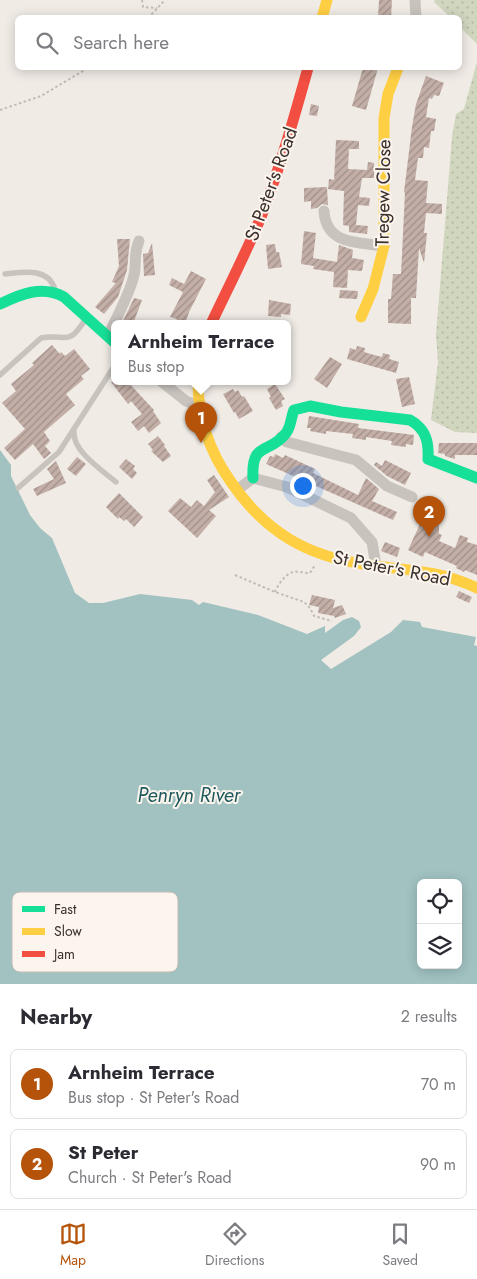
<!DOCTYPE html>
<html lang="en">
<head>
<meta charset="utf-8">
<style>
	:root { --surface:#fff; --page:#f7f7f7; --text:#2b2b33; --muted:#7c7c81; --line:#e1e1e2; --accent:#b45309 }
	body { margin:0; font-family:Jost,sans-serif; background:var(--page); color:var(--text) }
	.controls { position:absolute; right:15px; bottom:15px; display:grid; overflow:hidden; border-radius:8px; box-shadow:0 2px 12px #0003 }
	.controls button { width:45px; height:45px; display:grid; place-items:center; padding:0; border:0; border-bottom:1px solid var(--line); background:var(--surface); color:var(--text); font:25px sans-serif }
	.you { position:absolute; left:302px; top:485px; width:18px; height:18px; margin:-12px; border:4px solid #fff; border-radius:50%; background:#1a73e8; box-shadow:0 0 0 8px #1a73e833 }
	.badge { display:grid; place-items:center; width:32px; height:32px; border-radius:50%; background:var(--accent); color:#fff; font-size:16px; font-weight:700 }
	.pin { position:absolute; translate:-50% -41px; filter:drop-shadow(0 1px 2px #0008) }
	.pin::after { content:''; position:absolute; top:26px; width:18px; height:15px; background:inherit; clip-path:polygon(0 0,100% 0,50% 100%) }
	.popup { position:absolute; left:111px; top:320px; width:180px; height:65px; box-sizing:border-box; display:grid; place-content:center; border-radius:8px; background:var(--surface); filter:drop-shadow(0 1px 4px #0005); font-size:16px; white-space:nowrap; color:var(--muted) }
	.popup b { font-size:19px; color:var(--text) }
	.popup::after { content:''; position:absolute; left:50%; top:100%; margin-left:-10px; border:10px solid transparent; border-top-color:var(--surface) }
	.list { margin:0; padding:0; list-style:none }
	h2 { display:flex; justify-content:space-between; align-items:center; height:65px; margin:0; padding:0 20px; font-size:21px }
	h2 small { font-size:16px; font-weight:400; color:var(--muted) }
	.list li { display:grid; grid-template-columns:32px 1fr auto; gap:15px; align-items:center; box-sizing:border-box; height:70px; margin:0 10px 10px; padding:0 10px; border:1px solid var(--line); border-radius:8px }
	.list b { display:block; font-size:19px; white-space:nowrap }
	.list p { margin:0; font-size:16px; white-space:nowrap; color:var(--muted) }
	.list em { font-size:16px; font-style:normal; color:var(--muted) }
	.icon { flex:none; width:28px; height:28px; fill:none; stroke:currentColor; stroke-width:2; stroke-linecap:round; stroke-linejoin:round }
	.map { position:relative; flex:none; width:477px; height:984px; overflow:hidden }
	.search { position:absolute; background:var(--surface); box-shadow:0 2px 12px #0003; left:15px; right:15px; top:15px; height:55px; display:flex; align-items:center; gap:12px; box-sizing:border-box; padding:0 18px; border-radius:8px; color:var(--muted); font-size:19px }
	.sheet { height:225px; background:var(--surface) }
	nav { display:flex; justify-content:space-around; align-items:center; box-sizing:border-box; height:70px; border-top:1px solid var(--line); background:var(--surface); font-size:14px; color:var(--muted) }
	nav a { display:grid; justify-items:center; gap:2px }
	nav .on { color:var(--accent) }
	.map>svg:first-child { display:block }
</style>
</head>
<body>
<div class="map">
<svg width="477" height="984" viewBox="0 0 477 984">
	<defs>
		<pattern id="grass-dots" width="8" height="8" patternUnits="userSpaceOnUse" patternTransform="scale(1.25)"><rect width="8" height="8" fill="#d1d6bf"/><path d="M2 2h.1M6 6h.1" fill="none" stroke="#b4b8a4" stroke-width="1.8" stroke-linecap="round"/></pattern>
		<pattern id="building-hatch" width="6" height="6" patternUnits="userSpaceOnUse" patternTransform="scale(1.25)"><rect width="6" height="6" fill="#c3afa7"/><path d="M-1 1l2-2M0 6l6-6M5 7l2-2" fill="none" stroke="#a08f88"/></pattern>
	</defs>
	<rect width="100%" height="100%" fill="#f0ebe5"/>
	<path fill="url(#grass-dots)" d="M435 0H477V44L460 27V18L450 17 434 2Z
		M477 62V433L455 432 431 420 438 362 436 335 452 137 456 114 464 109Z"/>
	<path fill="#a1c2c1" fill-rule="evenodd" d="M0 450 11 465V476L30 515 40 528 52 538 75 593 89 603H103L140 594 192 600 199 605 203 602 258 615 307 634 325 626V633L343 620 352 617 359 621 361 627 354 636 321 660 331 669 391 632 403 620 420 622 422 627 476 637 474 645 477 646V984H0ZM421 883H458V965H421Z"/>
	<path fill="url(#building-hatch)" d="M379 0H392L391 18H378Z
		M363 68H378L366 110 352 106Z
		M426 76 444 83 439 96 434 95 432 99 429 98 426 117 436 119 434 131H431L429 148 424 147 423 158H418L415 180 428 181 426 203 442 204V214L426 213 424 233H427L424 263 419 248 416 298H411V324L388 323V299H391L393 274H401L405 193 404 192 412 127 416 104Z
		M311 104 319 106 317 116 309 115Z
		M336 140 359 141V149H349L348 169 367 170 368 162 374 163V178H362L359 197 370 198 369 206 358 205 356 225 368 226 367 234 349 232V226L343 225 344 191 328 189 329 179 334 180Z
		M327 187 328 205 322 204 317 208 311 209V201L304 202V188Z
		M304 231 316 233 313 258 337 262 339 245 353 250 352 258 364 260 362 271 348 270 347 288 333 287 334 272 313 269 314 266 301 264Z
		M117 239H130L127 270 118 297 104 314 95 307 116 283 112 282 119 266Z
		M152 243 155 275 144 276 143 254 148 253Z
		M275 244 276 252H279L282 267 268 269 266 245Z
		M191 271 206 279 189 312 185 324H175L177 319 170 317 183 292 169 285 172 278 184 284Z
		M340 290 358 291 357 299 339 298Z
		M134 298 142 300 133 324H131L123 321Z
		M269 300 291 304 290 315 281 314V317L268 316Z
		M52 345 60 354 61 352 65 356 74 349 90 369 81 376 84 379 66 394 75 405 44 432 50 441 45 446 51 453 44 459 33 444 15 460 4 448 25 429 2 403 16 391 11 384 34 365 32 363Z
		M357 346 365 348 364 352 374 355 382 357 383 353 390 355 389 359 399 362 396 373 347 359 350 348 356 350Z
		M330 357 342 364 327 388 314 379Z
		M409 377 415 404 402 407 396 379Z
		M111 382H128L154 410 153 411 161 423 149 433 144 426 138 431 131 422 142 414 131 401 128 404Z
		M275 384 285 399 281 401 283 406 276 410 269 398 271 397 267 389Z
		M233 389 235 392 238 390 242 397 244 396 253 411 239 419 235 412 234 413 223 394Z
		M309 416 359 424 358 428 414 435 413 445 406 444V447L391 445 392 441 366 437V440L352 438 353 434 326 431V434L310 431 311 428H307Z
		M158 436 165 445 164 446 171 456 163 462 151 451 153 450 148 444Z
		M439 443H477V455H455V459L445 456V454L438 453Z
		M275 454 283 458 285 455 315 469 313 473 358 495 366 478 379 489 372 501 397 512 393 520 266 464 270 456 274 457Z
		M77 457 86 464 76 476 67 469Z
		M126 459 135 466 133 469 137 473 132 479 119 467Z
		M385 460 411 473 405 485 387 476 374 465 376 462 382 466Z
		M56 461 66 483 37 496 33 489 54 479 47 469Z
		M214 475 229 497 209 510 216 516 197 538 168 511 180 498 191 507 197 500 204 506 215 492 207 480Z
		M119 493 143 517 134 527 126 519 124 521 119 517 118 519 106 507Z
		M433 522 437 523 439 526V534L442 535 439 541 455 548 460 535 468 538 467 542 477 545V575L465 570 464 572 456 568 457 566 425 552 423 557 408 550 420 524 424 526Z
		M385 542 400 548 397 557 381 551Z
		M459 591 472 597 469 603 456 597Z
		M312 595 335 600 333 608 342 605 346 614 335 618 334 616 318 613 319 607 309 605Z"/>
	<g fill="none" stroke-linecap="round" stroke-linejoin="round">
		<path stroke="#c2bbb6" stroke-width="2" stroke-dasharray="2.5 2.5" stroke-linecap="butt" d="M142 0 143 7 157 8
			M148 18 165 0
			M0 110 41 96 88 68
			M235 575 275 592 304 602 310 608 314 616 332 621
			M275 592C278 585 285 574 293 572 299 571 304 573 310 573L315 565"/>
		<path stroke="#c9c3be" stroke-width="5.5" d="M5 274C23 272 49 267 55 290
			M0 375 41 338C67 333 67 348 85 320
			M74 431C72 451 102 470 116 482
			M18 488 59 452 115 365"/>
		<path stroke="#c9c3be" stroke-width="11" d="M415 0 416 18
			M324 211C326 245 358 242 384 246
			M108 336C115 321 131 291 134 275 137 263 133 254 139 241
			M162 382 186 401 198 406
			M281 437 287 442 356 460 387 486 412 497
			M237 490 253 478 287 487 351 518 372 542 376 566"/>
		<path stroke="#16e098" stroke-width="11" d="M0 304C21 294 42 285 64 297L115 343
			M253 478C251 440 270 455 286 433 291 427 291 417 294 410L310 406 341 412 410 420C426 429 429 442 428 459L477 478"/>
		<path stroke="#ffcf43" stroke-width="11" d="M322 18 327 0
			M361 317 373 289 384 246V118L388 94 398 68
			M198 382C198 419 209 451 231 482 266 533 308 557 369 565 411 571 438 570 477 588"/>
		<path stroke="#f24e42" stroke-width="11" d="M211 324C228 288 246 253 261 217 280 168 294 118 308 68"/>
	</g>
	<g text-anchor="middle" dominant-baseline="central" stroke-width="4" stroke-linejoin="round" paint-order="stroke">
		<g font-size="19" fill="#3b302b" stroke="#fbf5ee">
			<text transform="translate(271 184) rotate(-70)">St Peter's Road</text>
			<text transform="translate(383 193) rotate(-89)">Tregew Close</text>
			<text transform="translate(392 568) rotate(11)">St Peter's Road</text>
		</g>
		<g font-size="20" font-style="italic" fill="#1f5a5e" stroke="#fbf5ee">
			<text x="189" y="795">Penryn River</text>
		</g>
	</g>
	<rect x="12" y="892" width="166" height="80" rx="8" fill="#fbf5ee" stroke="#c1bab4" stroke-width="1"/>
	<rect x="22" y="906" width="23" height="6" fill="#16e098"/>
	<rect x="22" y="928" width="23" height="7" fill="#ffcf43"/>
	<rect x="22" y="951" width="23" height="6" fill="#f24e42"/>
	<g font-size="14" fill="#3b302b">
		<text x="54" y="914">Fast</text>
		<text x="54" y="936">Slow</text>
		<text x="54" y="959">Jam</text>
	</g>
</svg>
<div class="controls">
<button><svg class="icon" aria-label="locate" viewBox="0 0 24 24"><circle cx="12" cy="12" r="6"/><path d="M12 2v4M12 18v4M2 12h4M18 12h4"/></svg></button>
<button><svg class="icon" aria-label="layers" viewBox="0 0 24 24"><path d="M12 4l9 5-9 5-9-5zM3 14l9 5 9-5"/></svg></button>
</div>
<div class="you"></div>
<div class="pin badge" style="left:201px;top:443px">1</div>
<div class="popup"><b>Arnheim Terrace</b>Bus stop</div>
<div class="pin badge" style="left:429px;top:537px">2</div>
<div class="search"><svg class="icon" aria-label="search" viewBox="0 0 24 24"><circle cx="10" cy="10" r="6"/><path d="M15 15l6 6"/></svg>Search here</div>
</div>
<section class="sheet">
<h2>Nearby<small>2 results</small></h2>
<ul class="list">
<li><span class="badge">1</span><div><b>Arnheim Terrace</b><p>Bus stop · St Peter's Road</p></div><em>70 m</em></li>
<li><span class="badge">2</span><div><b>St Peter</b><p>Church · St Peter's Road</p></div><em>90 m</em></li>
</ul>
</section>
<nav>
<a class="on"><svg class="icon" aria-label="map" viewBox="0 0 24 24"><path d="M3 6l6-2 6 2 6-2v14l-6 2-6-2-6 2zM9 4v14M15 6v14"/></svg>Map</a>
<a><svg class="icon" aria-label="directions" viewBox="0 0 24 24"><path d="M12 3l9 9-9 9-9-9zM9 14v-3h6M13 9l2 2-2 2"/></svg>Directions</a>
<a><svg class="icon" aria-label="saved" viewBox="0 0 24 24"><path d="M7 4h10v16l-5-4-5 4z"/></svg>Saved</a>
</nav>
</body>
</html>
